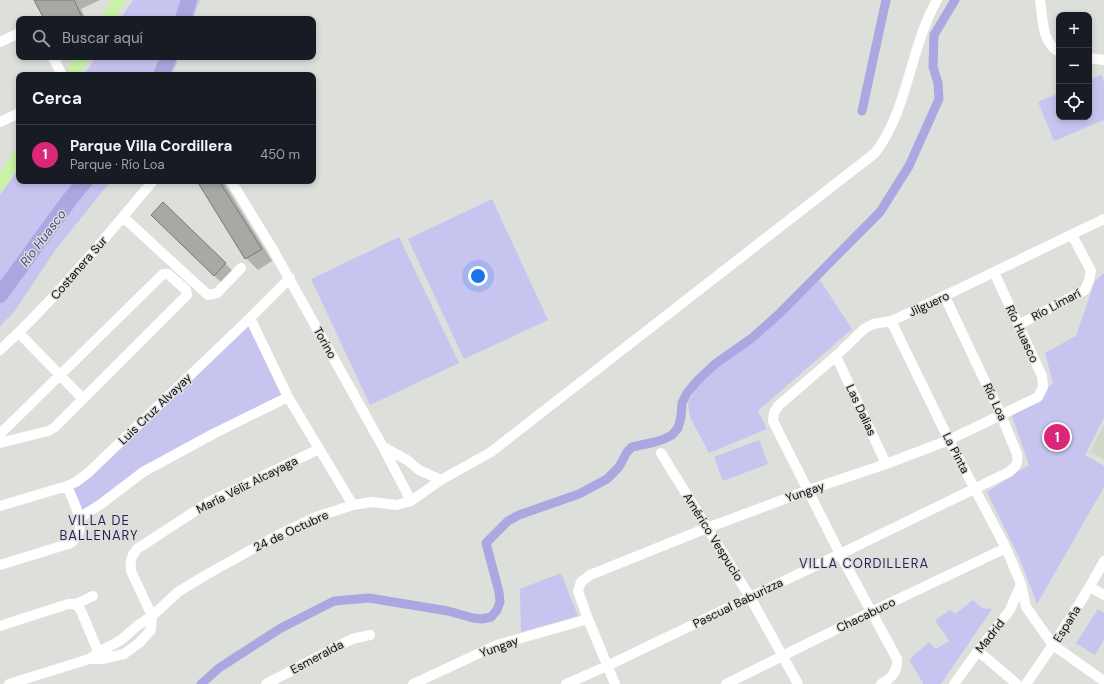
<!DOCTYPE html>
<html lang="es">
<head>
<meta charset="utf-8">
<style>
	:root { --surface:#171b24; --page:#20242c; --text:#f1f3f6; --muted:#9ea1a6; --line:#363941; --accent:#db2777 }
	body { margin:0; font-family:"DM Sans",sans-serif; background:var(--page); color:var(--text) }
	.controls { position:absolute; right:12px; top:12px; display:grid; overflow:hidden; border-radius:8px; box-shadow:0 2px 6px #0003 }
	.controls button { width:36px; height:36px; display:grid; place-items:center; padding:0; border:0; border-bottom:1px solid var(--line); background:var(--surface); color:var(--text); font:20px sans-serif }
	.you { position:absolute; left:478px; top:276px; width:14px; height:14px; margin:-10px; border:3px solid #fff; border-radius:50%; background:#1a73e8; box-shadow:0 0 0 6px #1a73e833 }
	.badge { display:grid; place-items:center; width:26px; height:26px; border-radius:50%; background:var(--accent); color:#fff; font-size:13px; font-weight:700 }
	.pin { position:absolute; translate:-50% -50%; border:2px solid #fff; box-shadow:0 1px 4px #0006 }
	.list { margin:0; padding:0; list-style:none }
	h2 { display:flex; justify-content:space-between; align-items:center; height:52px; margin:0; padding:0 16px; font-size:17px }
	h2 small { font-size:13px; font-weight:400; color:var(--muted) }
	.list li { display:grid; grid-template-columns:26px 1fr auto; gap:12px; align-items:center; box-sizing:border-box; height:60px; padding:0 16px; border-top:1px solid var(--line) }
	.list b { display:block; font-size:15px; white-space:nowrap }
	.list p { margin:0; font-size:13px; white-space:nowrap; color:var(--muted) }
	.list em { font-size:13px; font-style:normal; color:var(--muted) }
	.icon { flex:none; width:22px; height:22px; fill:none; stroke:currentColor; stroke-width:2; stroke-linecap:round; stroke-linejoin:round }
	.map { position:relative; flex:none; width:1104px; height:684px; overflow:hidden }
	.search { position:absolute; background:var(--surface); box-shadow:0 2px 6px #0003; left:16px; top:16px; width:300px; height:44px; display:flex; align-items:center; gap:10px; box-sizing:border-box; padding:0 14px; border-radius:8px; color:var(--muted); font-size:15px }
	.panel { position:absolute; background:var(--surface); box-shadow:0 2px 6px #0003; left:16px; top:72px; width:300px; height:112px; border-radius:8px }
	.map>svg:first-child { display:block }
</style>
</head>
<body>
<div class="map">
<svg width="1104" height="684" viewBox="0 0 1104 684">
	<rect width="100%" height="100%" fill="#dcdfda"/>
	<path fill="#cfd6ca" d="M1104 425V459L1090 452Z"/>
	<path fill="#c7c5f0" d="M133 0H200L193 19H120Z
		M96 57H179L172 75H84Z
		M1101 75 1104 82V120L1054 141 1038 102 1059 93V117H1089V80Z
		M19 168V181H111L56 249 14 312 0 326V195Z
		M492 199 548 320 464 359 408 239Z
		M399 237 459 363 370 405 311 279Z
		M1104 273V418L1085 455 1104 466V487L1037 604 1019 557 987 492 1029 465 1012 416 1038 397 1053 383 1045 353 1076 336 1095 281Z
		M820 280 852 329 758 411 767 429 709 453 690 417 688 402 707 371Z
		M250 320 286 397 213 432 80 515 69 487Z
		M759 440 768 464 723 481 714 457Z
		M561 573 578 616 521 632 520 589Z
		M973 600 982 608 992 609 941 684H923V683L909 660 929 642 936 649 949 641 935 620 950 610 955 614Z
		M1098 609 1104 613V640L1095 655 1076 643Z"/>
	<path fill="#0003" d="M36 0H100L81 9 86 19H45Z
		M198 181H223L272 261 258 270 246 258Z
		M163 203 237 275 226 287 152 215Z"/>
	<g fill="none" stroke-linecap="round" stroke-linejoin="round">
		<path stroke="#aba7e0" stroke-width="9" d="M862 111 886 0
			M201 684 219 668 281 628 334 601 369 598 448 611 473 618 482 619 491 617 497 610 500 602 499 592 486 543 508 521 519 515 579 494 607 479 619 467 627 452 632 447 655 442 664 439 672 435 678 428 681 417 682 403 687 393 697 381 715 364 752 338 780 313 880 212 909 166 939 99 938 83 933 67 934 35 955 0"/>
		<path stroke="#aba7e0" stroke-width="16" d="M183 19 189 0
			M161 75 169 57
			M0 295 70 199 85 181"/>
	</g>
	<path fill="#a6a9a4" stroke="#777a75" d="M34 0H74L83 19H44Z
		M197 181H219L262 249 245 259Z
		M163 202 226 263 214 276 151 215Z"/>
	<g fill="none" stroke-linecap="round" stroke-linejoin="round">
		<path stroke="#fff" stroke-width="10" d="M1040 0C1043 18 1041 42 1059 52
			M0 42 19 33
			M53 57 62 75
			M1089 58 1104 60
			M0 122 19 113
			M231 181 272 248 383 447 407 460 419 470 441 480
			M123 217 208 295 217 293 241 268
			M250 318 288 397 353 505
			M891 321 949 440 1006 548 1021 584 1026 607 1053 645 1104 681
			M1018 325 1085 290 1089 280 1091 271 1072 235
			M19 333 83 399
			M0 350C56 299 104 239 153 181
			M836 356 886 464
			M0 434 163 274H168L186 290 187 295 55 427 48 431 0 443
			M383 447 411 501
			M661 453 750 597 798 684
			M0 506 67 486 76 482 89 472 250 318 290 278
			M79 518 101 504 143 472 213 434 288 397
			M0 565 68 544C70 543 74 541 75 539 87 524 73 501 67 486
			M1090 587 1104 595
			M76 604 81 611 101 658
			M0 626 68 604H76L93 596
			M978 651 1017 684
			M89 659 99 652 121 640 137 626 152 616 178 592 204 576 276 536 316 517 353 505 372 502 397 505 411 501 441 480 491 452 875 153C908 111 910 47 937 0
			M9 684 89 659H102L124 654 139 643 151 630 152 616 131 571C130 561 131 556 137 549L209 502 319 449
			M266 684 352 639 370 635
			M413 684 497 645 588 619
			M566 684 607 666 840 554 1009 472C1016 466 1019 463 1017 454L1001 415 945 297
			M615 684 588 619 578 591 581 582 590 575 707 528 809 490 886 464 949 440 1038 397 1043 387 1042 376 994 272
			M726 684 871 612 1006 548
			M881 684C891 679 898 671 897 659L840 554 773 421 774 413 778 406 836 356 864 329 873 324 891 321 911 312 1104 219
			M954 684 978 651 1010 610 1021 584
			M1026 684C1054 644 1081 604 1104 561"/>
		<path stroke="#c8f2a4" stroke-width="12" d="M107 19 119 0
			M71 75 83 57
			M0 184 19 155"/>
	</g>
	<g text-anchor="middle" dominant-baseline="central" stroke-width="3" stroke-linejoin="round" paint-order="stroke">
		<g font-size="12" fill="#0d0e0d" stroke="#dcdfda">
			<text transform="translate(79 268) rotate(-49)">Costanera Sur</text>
			<text transform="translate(929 304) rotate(-25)">Jilguero</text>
			<text transform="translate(1056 305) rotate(-28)">Río Limarí</text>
			<text transform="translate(1022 334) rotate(65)">Río Huasco</text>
			<text transform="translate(325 343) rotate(61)">Torino</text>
			<text transform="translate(995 402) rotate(65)">Río Loa</text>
			<text transform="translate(155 409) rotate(-44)">Luis Cruz Alvayay</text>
			<text transform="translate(861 410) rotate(65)">Las Dalias</text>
			<text transform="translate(956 453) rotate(63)">La Pinta</text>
			<text transform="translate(247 485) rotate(-27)">María Véliz Alcayaga</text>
			<text transform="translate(805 492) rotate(-19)">Yungay</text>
			<text transform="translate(291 531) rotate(-25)">24 de Octubre</text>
			<text transform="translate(713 537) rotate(58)">Américo Vespucio</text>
			<text transform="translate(738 603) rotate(-26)">Pascual Baburizza</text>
			<text transform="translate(866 615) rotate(-26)">Chacabuco</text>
			<text transform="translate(1067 624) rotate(-58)">España</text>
			<text transform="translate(990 636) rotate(-52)">Madrid</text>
			<text transform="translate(499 647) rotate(-20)">Yungay</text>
			<text transform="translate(317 657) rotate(-28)">Esmeralda</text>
		</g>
		<g font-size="13" font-style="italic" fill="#4f458a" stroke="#dcdfda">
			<text transform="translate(43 238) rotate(-53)">Río Huasco</text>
		</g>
		<g font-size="13" letter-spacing="1" fill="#2a1e58" stroke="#dcdfda">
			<text x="99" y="520">VILLA DE<tspan x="99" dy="15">BALLENARY</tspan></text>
			<text x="864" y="563">VILLA CORDILLERA</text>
		</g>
	</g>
</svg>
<div class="controls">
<button>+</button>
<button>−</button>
<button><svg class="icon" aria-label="locate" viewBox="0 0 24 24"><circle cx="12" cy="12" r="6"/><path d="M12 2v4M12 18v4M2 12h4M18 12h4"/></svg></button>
</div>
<div class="you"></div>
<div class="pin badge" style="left:1057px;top:437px">1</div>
<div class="search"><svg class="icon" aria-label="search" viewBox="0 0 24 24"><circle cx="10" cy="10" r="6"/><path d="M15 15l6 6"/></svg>Buscar aquí</div>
<section class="panel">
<h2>Cerca<small></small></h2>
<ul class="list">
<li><span class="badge">1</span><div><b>Parque Villa Cordillera</b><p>Parque · Río Loa</p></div><em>450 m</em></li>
</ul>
</section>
</div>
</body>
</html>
